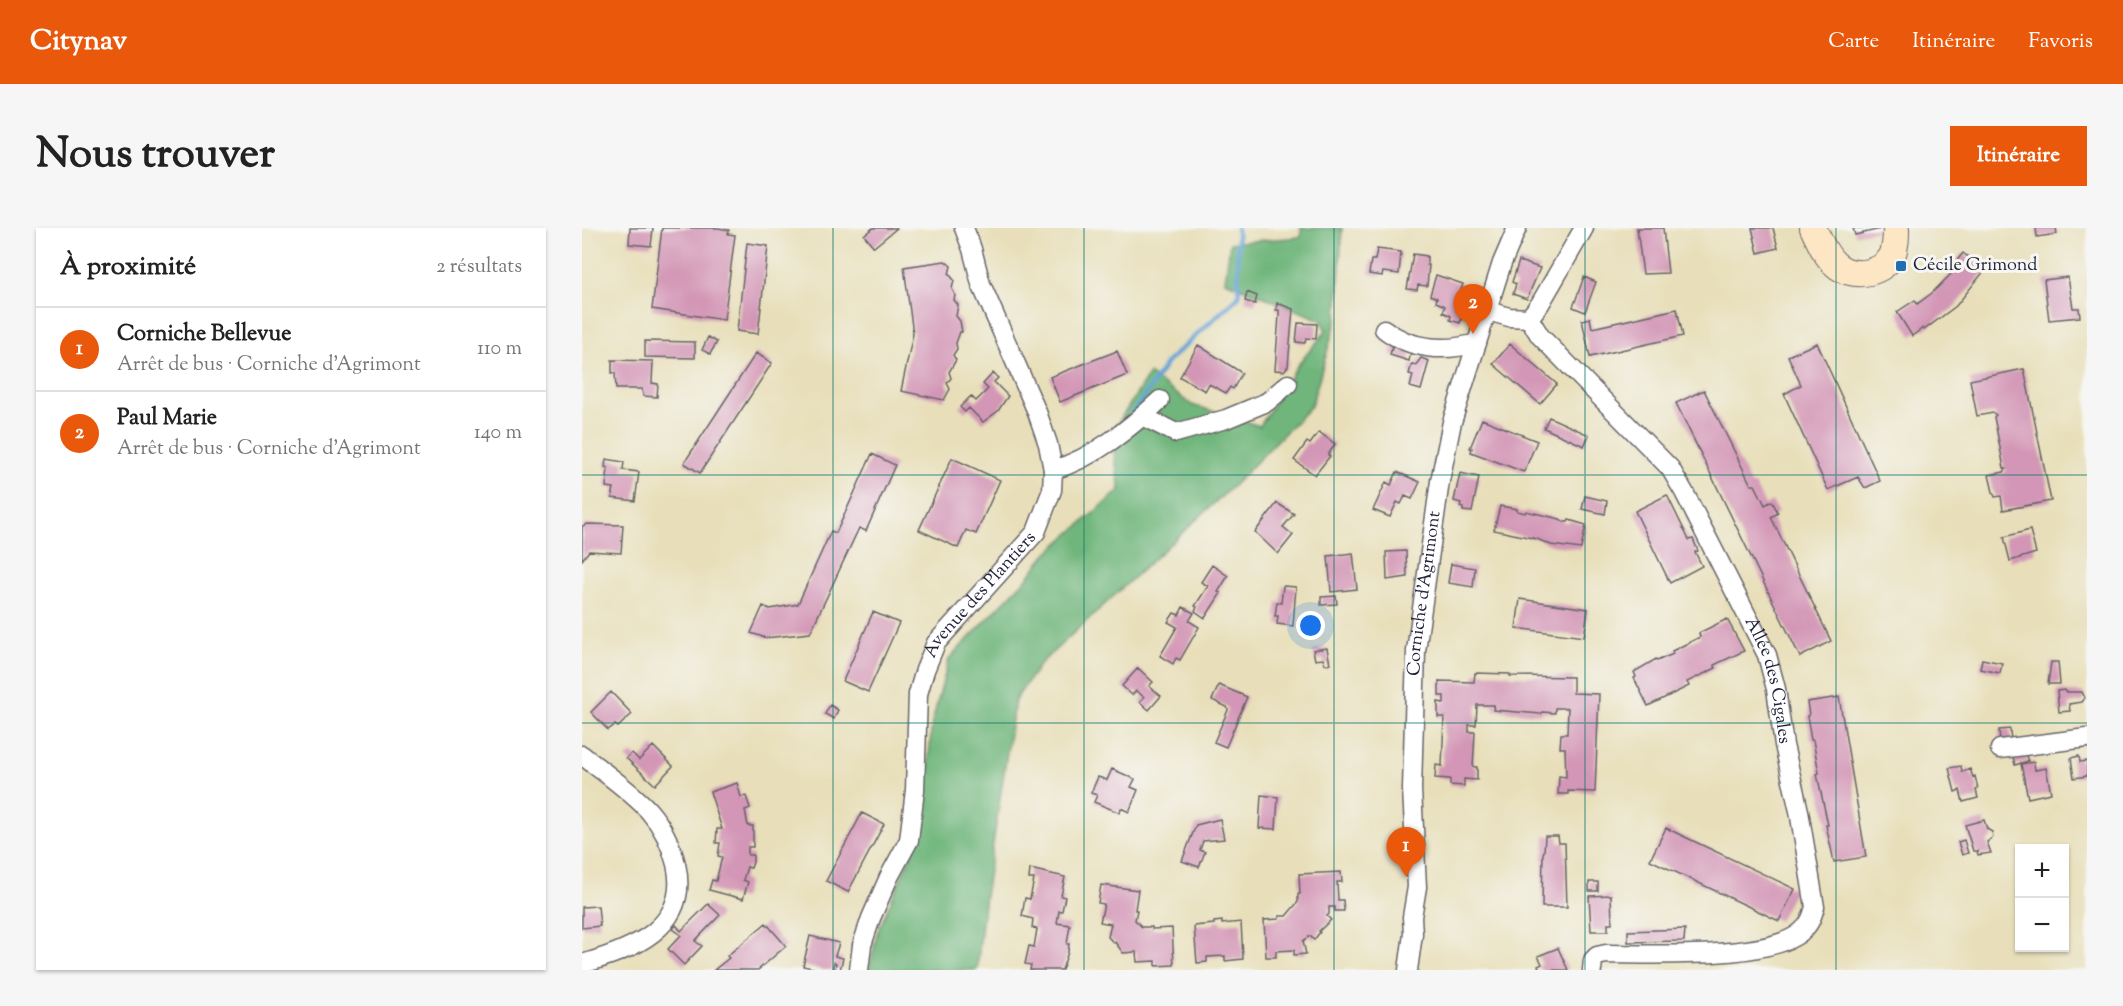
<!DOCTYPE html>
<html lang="fr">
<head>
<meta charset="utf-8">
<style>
	:root { --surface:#fff; --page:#f6f6f6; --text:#222; --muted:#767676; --line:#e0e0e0; --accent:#ea580c }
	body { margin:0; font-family:"Sorts Mill Goudy",serif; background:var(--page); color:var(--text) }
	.controls { position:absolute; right:18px; bottom:18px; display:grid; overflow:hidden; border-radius:0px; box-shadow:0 2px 4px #0004 }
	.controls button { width:54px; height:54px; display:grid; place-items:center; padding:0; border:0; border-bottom:2px solid var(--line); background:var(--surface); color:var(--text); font:30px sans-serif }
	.you { position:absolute; left:729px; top:398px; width:21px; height:21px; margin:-15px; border:4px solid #fff; border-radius:50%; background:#1a73e8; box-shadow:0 0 0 9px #1a73e833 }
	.badge { display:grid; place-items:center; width:39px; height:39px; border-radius:50%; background:var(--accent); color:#fff; font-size:20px; font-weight:700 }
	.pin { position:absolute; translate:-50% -50px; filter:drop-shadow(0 2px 3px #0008) }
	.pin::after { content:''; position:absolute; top:32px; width:21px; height:18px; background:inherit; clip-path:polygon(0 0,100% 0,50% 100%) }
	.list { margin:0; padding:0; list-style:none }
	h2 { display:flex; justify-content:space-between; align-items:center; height:78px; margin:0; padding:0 24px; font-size:26px }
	h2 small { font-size:20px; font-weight:400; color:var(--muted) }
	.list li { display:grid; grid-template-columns:39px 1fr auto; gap:18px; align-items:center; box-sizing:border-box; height:84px; padding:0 24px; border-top:2px solid var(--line) }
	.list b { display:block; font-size:22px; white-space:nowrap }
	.list p { margin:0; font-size:20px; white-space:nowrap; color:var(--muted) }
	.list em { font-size:20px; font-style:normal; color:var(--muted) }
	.map { position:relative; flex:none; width:1505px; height:742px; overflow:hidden; border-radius:0px }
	header { display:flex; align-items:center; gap:36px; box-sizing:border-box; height:84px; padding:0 30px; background:var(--accent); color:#fff }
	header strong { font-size:28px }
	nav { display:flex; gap:33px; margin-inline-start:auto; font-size:21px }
	.intro { display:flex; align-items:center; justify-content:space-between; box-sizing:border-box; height:144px; padding:0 36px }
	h1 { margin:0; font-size:42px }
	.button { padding:15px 27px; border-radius:0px; background:var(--accent); color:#fff; font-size:21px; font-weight:700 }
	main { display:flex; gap:36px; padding:0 36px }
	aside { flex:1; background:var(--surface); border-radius:0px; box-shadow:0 2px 4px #0004 }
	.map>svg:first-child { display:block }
</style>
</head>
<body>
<header>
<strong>Citynav</strong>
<nav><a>Carte</a><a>Itinéraire</a><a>Favoris</a></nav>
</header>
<div class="intro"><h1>Nous trouver</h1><a class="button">Itinéraire</a></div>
<main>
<aside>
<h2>À proximité<small>2 résultats</small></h2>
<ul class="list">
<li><span class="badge">1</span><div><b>Corniche Bellevue</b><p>Arrêt de bus · Corniche d'Agrimont</p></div><em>110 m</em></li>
<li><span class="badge">2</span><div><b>Paul Marie</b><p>Arrêt de bus · Corniche d'Agrimont</p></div><em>140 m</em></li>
</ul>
</aside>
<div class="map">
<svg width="1505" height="742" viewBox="0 0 1505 742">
	<rect width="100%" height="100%" fill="#f6f6f2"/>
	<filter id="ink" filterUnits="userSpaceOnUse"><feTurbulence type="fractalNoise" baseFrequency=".0167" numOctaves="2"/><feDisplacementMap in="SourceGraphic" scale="12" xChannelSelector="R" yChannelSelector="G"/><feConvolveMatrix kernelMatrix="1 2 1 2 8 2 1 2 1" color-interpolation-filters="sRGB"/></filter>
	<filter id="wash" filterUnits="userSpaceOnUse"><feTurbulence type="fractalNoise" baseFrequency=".008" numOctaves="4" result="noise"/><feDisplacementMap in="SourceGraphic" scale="24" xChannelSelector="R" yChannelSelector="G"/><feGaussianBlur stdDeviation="1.35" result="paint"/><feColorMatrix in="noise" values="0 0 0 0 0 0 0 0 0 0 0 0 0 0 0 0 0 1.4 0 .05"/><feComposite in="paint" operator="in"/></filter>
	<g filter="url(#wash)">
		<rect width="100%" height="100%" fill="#e8dfba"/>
		<path fill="#70b67c" stroke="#496c5c" stroke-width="1.5" d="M719 0H760L755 90 729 178 652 257 458 436 433 472 402 675 395 742H287L295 705 340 601 350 495 367 431 447 348 463 327 538 262 529 206 567 146 610 177 678 198 715 138 744 103 739 92 643 53 648 15 719 9Z"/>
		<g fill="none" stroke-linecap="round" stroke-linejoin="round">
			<path stroke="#65a3d7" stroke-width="4.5" d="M550 186 586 133 657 68 655 0"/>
		</g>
		<g id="blocks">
			<path fill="#d396b6" d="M48 0H71L69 18 47 16Z
				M80 0H136L147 2 146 6 153 7 142 92 70 81Z
				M291 0H315L292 19 282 7Z
				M1055 0H1081L1086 45 1061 46Z
				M1170 0H1191L1196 20 1176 25Z
				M1271 0H1299V1L1273 7Z
				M1454 0H1474L1475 6 1455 9Z
				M165 15 186 18 176 106 155 103Z
				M795 21 819 24 817 46 801 44 800 48 787 46 789 32H793Z
				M1381 25 1403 42 1374 78 1342 102 1341 100 1330 108 1315 84 1333 72 1335 76 1350 65 1370 45 1367 42Z
				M831 26 845 28V37H847L845 58 836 57 835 62 825 61Z
				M363 33 369 38 367 46 372 52 370 61 373 67 372 72 376 77 374 88 378 93 380 104H378L374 115 375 121 371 127 374 132 367 144 369 150 365 155 368 161 362 172 319 163 331 106 322 39Z
				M937 33 958 40 945 71 931 66 934 56 930 54Z
				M854 47 881 56 877 68 885 71 878 95 868 92 869 88 861 84 863 78 854 74 855 70 848 67Z
				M1002 49 1014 54 1003 84 991 79Z
				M1486 49 1491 80H1497L1498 89 1467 92 1462 52Z
				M665 64 675 68 673 76 663 73Z
				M695 75 711 81 706 138 702 143 693 142 697 87V82H694Z
				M1095 81 1101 108 1008 129 1000 92 1008 90 1010 100Z
				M716 95 735 96 734 111 724 110 723 115 714 114Z
				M126 109 135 114 128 126 120 122Z
				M63 113 113 114V130L63 129Z
				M811 115 829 124 827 133 808 127Z
				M1235 115 1298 253 1283 260 1276 249 1246 262 1202 166 1219 157 1206 128Z
				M928 116 975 156 958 176 911 136Z
				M616 117 660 145 651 161 648 159 644 165 627 156 623 163 598 149Z
				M535 123 545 147 478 174 468 149Z
				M174 125 190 135 118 245 102 235Z
				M839 130 847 133 839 162 828 159 831 147 827 146 830 136 834 137Z
				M30 132 71 133 70 155 76 156 75 169 61 168 60 161H34L33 145H30Z
				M1442 141 1469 273 1421 282 1419 268 1413 269 1411 264 1407 247 1422 244 1424 241 1422 240 1412 189 1414 187 1411 185 1395 188 1388 152Z
				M411 145 416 150 412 154 426 168 416 183 401 194 387 180 383 184 378 179 389 168 394 173 406 161 401 156Z
				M1122 162 1169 257H1173L1183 277 1190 273 1196 285 1189 289 1249 413 1218 429 1094 175Z
				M967 189 1007 207 1002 218 962 200Z
				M900 191 955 213 942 244 889 224 890 220H888Z
				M737 204 753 216 746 227 748 228 733 247 712 232 725 214 728 216Z
				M290 226 313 237 284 303 277 300 228 405 184 410 169 405 181 378 188 381 216 376 249 303 254 305Z
				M370 230 418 252 394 306 384 302 376 320 337 302Z
				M24 231 42 234 41 242 57 244 53 273 30 270 32 260 24 259 26 240 23 239Z
				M815 244 838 254 830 271 823 268 819 276 815 274 808 289 791 282 804 254 809 257Z
				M878 245 897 249 890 284 881 283V280L878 279 879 275 872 273Z
				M1085 267 1107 312 1111 311 1116 323 1113 324 1120 338 1088 355 1053 283Z
				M1003 268 1025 273 1023 286 1000 281Z
				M695 275 712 286 701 299 711 307 696 326 673 304Z
				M918 278 935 281V283L943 285 944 283 978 291 982 294H986L987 292 1004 297 999 321 969 317 955 311 912 302Z
				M6 296 41 297 39 325 7 323 0 332V298Z
				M1448 302 1454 325 1428 333 1422 309Z
				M824 323 825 349 805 352 804 324Z
				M771 325 775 361 749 364 746 328Z
				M869 336 893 340 891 359 866 355Z
				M630 337 646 348 636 364 639 365 623 390 613 383 615 379 613 378 626 358 619 354Z
				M701 358 714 359 711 398 695 396 696 388H693L695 374 699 375Z
				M754 368 755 376 739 377V369Z
				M938 371 1006 381 1002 409 934 400Z
				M601 379 612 385 607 393 617 399 598 432 594 430 591 436 578 428 595 399 586 394 592 385 597 387Z
				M291 384 317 395 286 464 261 453Z
				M1145 391 1162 423 1132 437 1134 440 1105 454 1107 458 1066 478 1052 450 1054 449 1052 444 1074 431 1075 433 1091 426 1090 423 1118 409 1117 405Z
				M745 420 748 436H743L741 431 733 432 731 422Z
				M1400 431 1420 435 1418 445 1398 441Z
				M1469 434H1476L1478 456H1466Z
				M556 440 571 454 567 458 579 468 567 482 558 474 562 469 554 463 550 467 540 458Z
				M893 445 928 446V448L991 449V465L1017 466 1013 564 986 563V566H976L977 548 984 549 983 520H978L979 506H985L986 480H973V485L960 484 959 486 911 482 912 477H895L894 497H887V504H893L891 539H895V552L882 551V558L868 557V551L853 550 854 537 860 538 862 489H856V474L862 475V468H857V453L892 454Z
				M637 457 665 469 644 519 632 514 646 482 645 479 630 472Z
				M1483 462V464H1500L1503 470 1500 474 1487 476 1488 483 1477 484 1475 463Z
				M29 464 50 486 36 499 33 497 26 502 9 484Z
				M1257 469 1284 629 1252 634 1244 597H1246L1235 546 1237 545 1231 512H1229L1225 488 1227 487 1225 474Z
				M248 477 256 482 252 491 243 486Z
				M1428 501 1429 514 1418 515 1417 502Z
				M71 518 91 538 73 557 44 530 50 525 57 532Z
				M1442 522 1446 533 1433 537 1430 525Z
				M1497 528 1498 534 1505 533V548L1492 550 1489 530Z
				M1452 534 1453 542 1464 540 1469 565 1446 570 1439 536Z
				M1379 538 1380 544 1388 541 1391 549 1393 548 1396 561 1394 562 1396 570 1381 574 1378 562 1373 564 1367 540Z
				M530 541 553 551 549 559 556 562 547 584 539 580 538 585 512 574 515 567 509 565 516 549 525 552Z
				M155 555 159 569 164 568 168 580 163 582 166 598H171V619H166V627H171V634L169 640 165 639 161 652 166 654 161 671 127 662 130 652 134 653 140 629 136 628 138 615H134L135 601H140L128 564Z
				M679 567 696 569 694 601 677 600Z
				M280 585 302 596 266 664 244 653Z
				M638 591 642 611 621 613 618 622 623 624 617 639 600 633 614 597Z
				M1402 592 1405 601 1410 604 1411 609 1405 614 1409 625 1396 627 1395 623H1391L1383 597Z
				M1084 600 1213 661 1197 693 1068 632Z
				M963 608H976L977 615H983L985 679H960L961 625 962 624Z
				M1382 612 1386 625 1380 627 1376 614Z
				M448 641 483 649 479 668 483 669 480 683H477L475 695 488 697 485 716H487L486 724 480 742H448L449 737 443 736 447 718 452 719 455 701 450 700 451 691 440 688 443 670 448 671 452 651H447Z
				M759 644 760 654H755L756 672H761L762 683H753V679H747V686L745 688 749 692 737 703 738 704 732 712 728 708 721 713 724 726 712 727V722L694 723V729H684L682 692 697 691V688H704L716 674V666H718L717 646Z
				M1007 654H1016V663H1007Z
				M519 657 556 662 553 682H555L553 692 560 699H570V701L590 700 592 737 574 738V733L555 734 554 724 541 725 533 714 532 715 526 709 529 696 518 694 522 676 516 675Z
				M1029 667 1030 696H1026V703H1009L1007 668Z
				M126 676 138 687 113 713 120 718 102 737 86 721 99 707 91 701 94 697 99 703Z
				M16 678 18 698 0 700V679Z
				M640 693V696L659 694 661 731 643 733V728L625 729V734L615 735 612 698 632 696V694Z
				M184 695 204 718 176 742H132L147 730 145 728Z
				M1103 701 1102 713 1046 714V703Z
				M228 708 257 715 253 728 261 730 258 742H253L254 735 252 734 250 742H240L221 738Z
				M976 720 986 742H958L956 738 960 736 956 728Z"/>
		</g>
	</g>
	<g filter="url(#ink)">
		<use href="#blocks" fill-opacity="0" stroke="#676467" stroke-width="1.5"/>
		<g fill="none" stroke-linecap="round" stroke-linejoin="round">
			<g stroke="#676467" stroke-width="21">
				<g id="street">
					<path d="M906 83 927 89 947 90"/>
					<path id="s1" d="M947 90 958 108 1088 240 1102 264 1185 427 1194 461 1202 517 1217 583 1233 679C1230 689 1228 696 1220 703 1190 732 1067 726 1024 726L1015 728 1011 732 1010 742"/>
					<path d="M947 90 958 76 1002 0"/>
					<path d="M802 101C829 122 863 124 895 115"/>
					<path d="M560 188 594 205 644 191 685 174 706 156"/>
					<path d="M471 242C512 230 547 201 578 172"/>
					<path d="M1418 521 1505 510"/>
					<path d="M0 527C22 545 48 562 67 583 80 598 89 616 94 636 109 700 49 722 0 736"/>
					<path id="s2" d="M277 742 280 717 289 690 307 649 327 612 333 562 336 466 343 442 354 415 454 304 470 262 471 242 466 216 455 184 399 56 390 21 382 0"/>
					<path id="s3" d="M826 742 831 706 830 689 835 659 830 561 834 423 858 253 870 194 920 35 935 0"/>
				</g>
			</g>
			<g stroke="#676467" stroke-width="28">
				<path id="secondary" d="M1231 0C1237 12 1243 27 1253 36 1269 51 1299 47 1310 28 1314 19 1314 9 1314 0"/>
			</g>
			<use href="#street" stroke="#fff" stroke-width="18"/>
			<use href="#secondary" stroke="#fce6c4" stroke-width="26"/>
		</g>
	</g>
	<path fill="none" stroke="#0f766e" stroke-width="1.5" stroke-opacity="0.55" d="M251 0V742M502 0V742M752 0V742M1003 0V742M1254 0V742M0 247H1505M0 495H1505"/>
	<rect fill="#1f6fb2" stroke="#f6f6f2" stroke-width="2" x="1313" y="32" width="12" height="12" rx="3"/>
	<g text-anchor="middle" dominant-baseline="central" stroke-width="6" stroke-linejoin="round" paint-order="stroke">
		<g font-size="18" fill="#22223b" stroke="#f6f6f2" text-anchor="start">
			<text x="1331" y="38">Cécile Grimond</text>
		</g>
		<g font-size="18" fill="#22223b" stroke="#f6f6f2">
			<text stroke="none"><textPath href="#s3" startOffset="378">Corniche d'Agrimont</textPath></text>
			<text stroke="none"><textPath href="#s2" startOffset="406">Avenue des Plantiers</textPath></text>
			<text stroke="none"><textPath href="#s1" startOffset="442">Allée des Cigales</textPath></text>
		</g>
	</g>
</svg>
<div class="controls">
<button>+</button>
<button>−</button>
</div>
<div class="you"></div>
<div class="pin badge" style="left:824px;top:649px">1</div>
<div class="pin badge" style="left:891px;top:106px">2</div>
</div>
</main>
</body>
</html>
